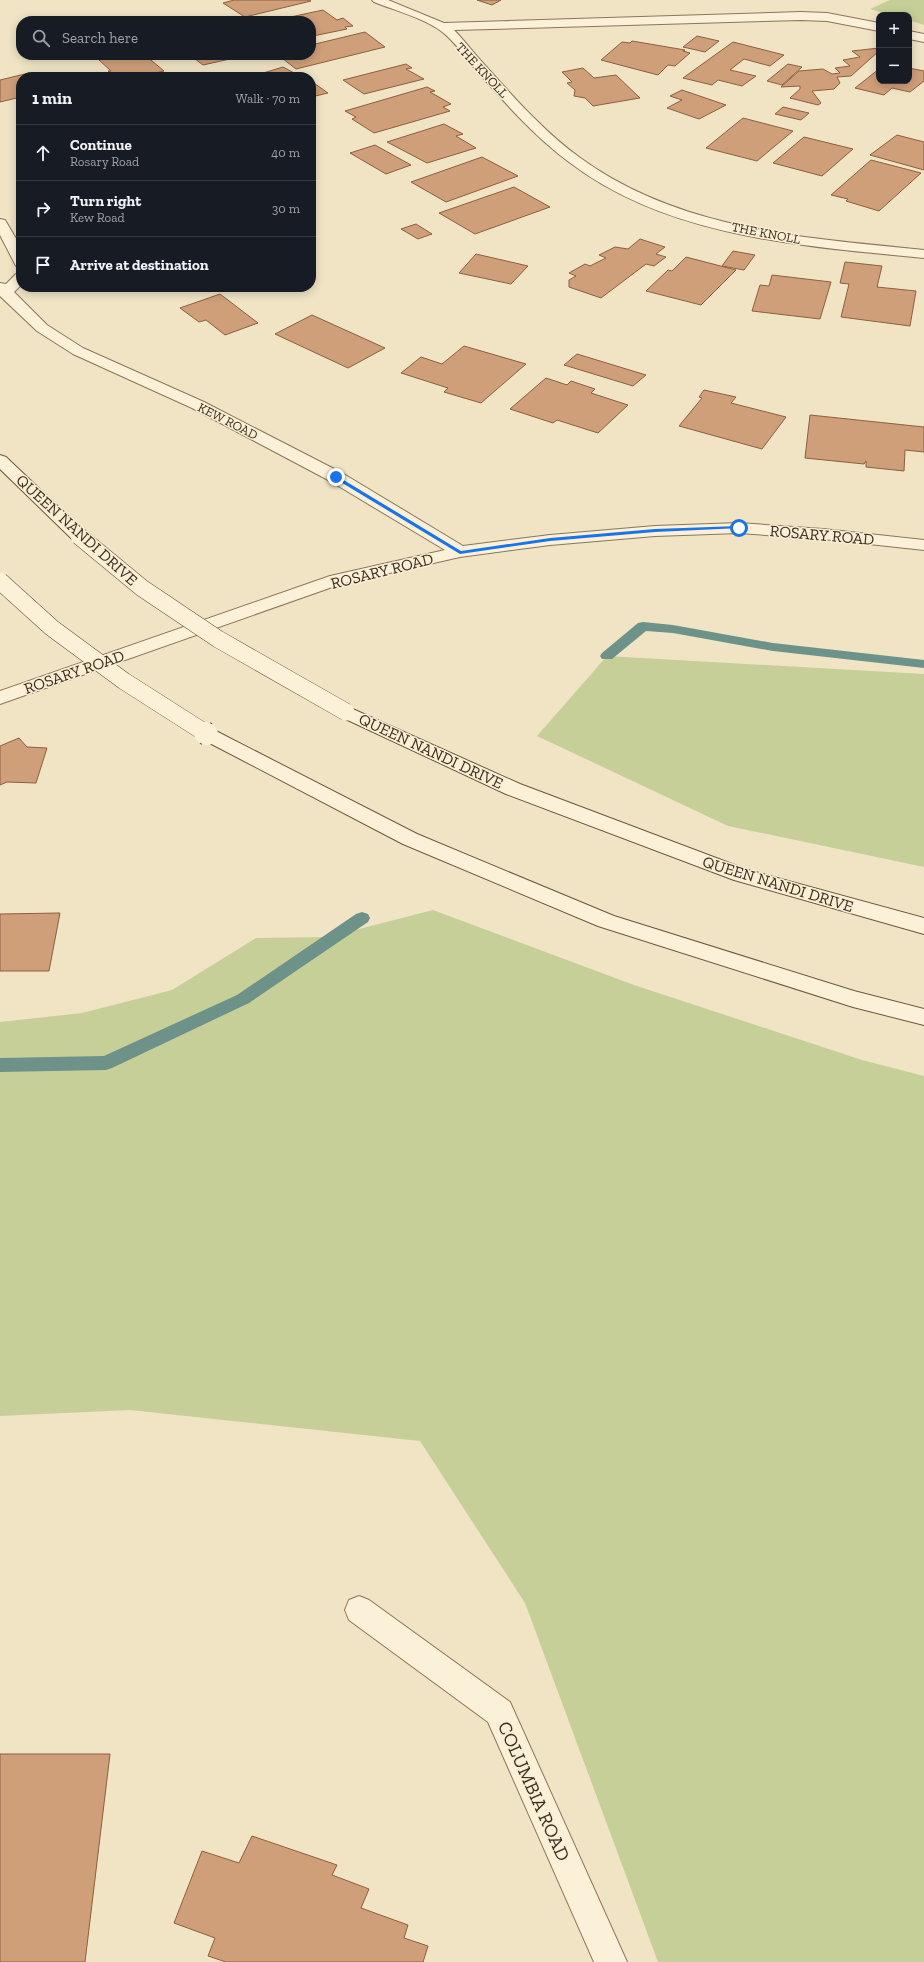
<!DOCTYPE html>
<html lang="en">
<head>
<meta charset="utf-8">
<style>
	:root { --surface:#171b24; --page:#242831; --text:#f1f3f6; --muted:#9ea1a6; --line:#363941 }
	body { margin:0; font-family:"Zilla Slab",serif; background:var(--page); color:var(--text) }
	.controls { position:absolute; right:12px; top:12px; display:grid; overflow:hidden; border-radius:8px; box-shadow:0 2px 10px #0003 }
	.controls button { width:36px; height:36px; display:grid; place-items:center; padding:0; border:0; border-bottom:1px solid var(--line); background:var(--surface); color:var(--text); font:20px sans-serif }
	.stop { position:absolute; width:12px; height:12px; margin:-9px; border:3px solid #1a73e8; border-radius:50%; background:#fff }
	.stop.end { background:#1a73e8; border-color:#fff; box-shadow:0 1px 4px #0008 }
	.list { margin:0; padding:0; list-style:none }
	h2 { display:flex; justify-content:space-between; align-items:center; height:52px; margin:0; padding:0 16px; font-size:17px }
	h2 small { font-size:13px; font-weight:400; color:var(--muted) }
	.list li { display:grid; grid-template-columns:26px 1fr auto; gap:12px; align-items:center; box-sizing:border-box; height:56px; padding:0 16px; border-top:1px solid var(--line) }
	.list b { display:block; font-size:15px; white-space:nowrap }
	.list p { margin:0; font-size:13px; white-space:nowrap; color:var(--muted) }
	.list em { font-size:13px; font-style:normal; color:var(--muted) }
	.icon { flex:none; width:22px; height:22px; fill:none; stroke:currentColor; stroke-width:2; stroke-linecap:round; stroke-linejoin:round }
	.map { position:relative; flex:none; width:924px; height:1962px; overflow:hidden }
	.search { position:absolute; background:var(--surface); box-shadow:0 2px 10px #0003; left:16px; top:16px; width:300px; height:44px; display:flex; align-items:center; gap:10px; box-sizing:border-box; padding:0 14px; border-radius:16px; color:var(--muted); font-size:15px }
	.panel { position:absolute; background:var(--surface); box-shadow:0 2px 10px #0003; left:16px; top:72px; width:300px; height:220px; border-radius:16px }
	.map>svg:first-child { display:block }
</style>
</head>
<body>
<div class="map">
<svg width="924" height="1962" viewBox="0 0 924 1962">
	<rect width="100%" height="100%" fill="#f0e4c5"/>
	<path fill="#c7cf98" d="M890 0H924V25L909 20V15H891L870 9Z
		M607 656 924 674V867L728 826 537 736Z
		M433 910 634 985 862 1060 924 1076V1962H658L525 1603 420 1441 130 1410 0 1416V1022L82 1013 172 990 256 938 328 937Z"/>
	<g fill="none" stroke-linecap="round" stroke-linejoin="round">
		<path fill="#6c9289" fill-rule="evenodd" d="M643 622 673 625 773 643 924 660V668L773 651 673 633 646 631 612 659H602L600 656 602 653 638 623Z
			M362 912 368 914 370 918 368 922 249 1003 112 1068 106 1070 0 1072V1058L104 1056 237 995 356 914Z"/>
	</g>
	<path fill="#cf9f79" stroke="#8c5f3f" d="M234 0H309L311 1 245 17 223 3Z
		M477 0H501L492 5Z
		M323 10 337 20 343 18 353 26 345 27 347 29 313 36H311V21H272Z
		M243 17 248 21H223Z
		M365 32 385 47 296 69 278 55H311V45Z
		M697 36 719 41 705 52 683 47Z
		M632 41 685 50 683 51 690 53 675 66 668 65 658 75 601 60 622 42 630 43Z
		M733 42 784 55 770 66 744 59 730 70 756 76 742 86 718 80 712 85 683 78Z
		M879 48V51L851 76 837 77 840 83 834 89 812 91 821 103 818 105 790 98 800 89V86L781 87 799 71 823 69 832 74 840 73 835 68 850 66 843 60 860 57 852 51Z
		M120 55H145L164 71 138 77H115L108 71H111L99 60Z
		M190 55H248L203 65Z
		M406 64 412 68 406 69 424 79 364 94 343 80Z
		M788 64 802 67 782 85 767 81Z
		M283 67 296 74 286 77H250Z
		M583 68 594 78 616 75 640 98 593 106 585 98 574 96 575 90 567 83 572 82 562 72Z
		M909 68 924 71V81L910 92 892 88 884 95 855 88 879 69V81H909Z
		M29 73 33 77H21V97L0 102V80Z
		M311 81 328 93 311 97Z
		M427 87 435 91 430 92 451 104 443 107 450 111 374 133 352 119 356 117 345 111Z
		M682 90 726 105 699 119 667 108 682 100 670 96Z
		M783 107 809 113 801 120 775 114Z
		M743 118 793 131 757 161 706 148Z
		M444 124 463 134 456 136 476 148 427 163 387 142Z
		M897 135 924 142V170L870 155Z
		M804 137 853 149 822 176 773 163Z
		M375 145 411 165 386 174 350 153Z
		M482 157 518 176 446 202 411 182Z
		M871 160 921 173 879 211 846 201 848 199 831 195Z
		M514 187 550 207 475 234 439 213Z
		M416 224 432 234 418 239 401 229Z
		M640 239 665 247 656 254 666 257 654 266 646 264 601 298 569 287V280L576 276 569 273 585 264 590 266 606 258 599 255 615 247 628 249Z
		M733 251 755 255 744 270 722 266Z
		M476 254 528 266 511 284 459 273Z
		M686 257 736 270 701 305 646 291 668 270 672 271Z
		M845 262 882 266 877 287 916 291 910 326 841 317 849 284 840 283Z
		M772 275 831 282 820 319 752 311 760 285 769 286Z
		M220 294 258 323 225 335 206 320 199 322 180 308Z
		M312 315 385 348 348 368 275 334Z
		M464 346 526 364 481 403 444 392 448 388 401 373 421 357 442 364Z
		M577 354 646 375 633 386 564 365Z
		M546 378 567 385 571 381 595 389 591 393 628 405 598 433 557 420 553 423 510 409Z
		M704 390 736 397 731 403 786 417 762 449 679 426 702 398 699 397Z
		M810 415 924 427V452L905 450 904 471 866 467V461L864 464 805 458Z
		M19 738 27 747 47 748 36 783 7 782 0 785V746Z
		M60 913 49 971H0V914Z
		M0 1754H110L85 1962H0Z
		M252 1836 337 1865 332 1875 369 1889 361 1908 408 1925 404 1938 428 1946 423 1962H226L208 1956 215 1938 174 1923 202 1851 239 1863Z"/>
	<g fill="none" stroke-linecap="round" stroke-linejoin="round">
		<g stroke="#8c755a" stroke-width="2">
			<path id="minor" d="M372 0H388L444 23 801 12 827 13 879 23V31L827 21 801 20 454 30C464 40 472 51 482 62 512 95 542 130 579 157 678 230 806 238 924 250V258C804 246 668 238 569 162 534 136 505 103 477 71 465 58 455 41 441 31 421 17 396 11 374 2Z
				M909 31 924 34V42L909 39Z
				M0 219 5 220 21 247V267L16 266 0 235Z
				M21 273V285L14 292 47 325 83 348 204 402 342 473 463 546 550 535 655 526 739 523 823 529 924 540V550L823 539 739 533 655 536 550 545 460 557 341 584 0 704V691L330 576 445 550 330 481 192 408 73 354 37 331 0 296V283L6 284 16 274Z
				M359 1596 369 1600 510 1702 627 1962H594L488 1722 349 1620 345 1610 349 1600Z"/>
		</g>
		<g stroke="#6e563d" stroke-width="2">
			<path id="secondary" d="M0 455 6 457 85 532 88 536 85 540 79 541 73 540 0 469Z
				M346 706 520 784 748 870 924 918V934L734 880 506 794 339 716 336 712 339 708Z
				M207 728 214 730 417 834 614 916 854 991 924 1009V1025L853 1007 598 926 403 844 200 738 197 734 200 730Z"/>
		</g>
		<use href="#minor" fill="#faf1d8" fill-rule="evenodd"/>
		<use href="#secondary" fill="#faf1d8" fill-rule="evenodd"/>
		<g stroke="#6e563d" stroke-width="18" stroke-linecap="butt">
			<path id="secondary-bridge-far1" d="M79 536 142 588 218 639 346 712
				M0 581 52 628 124 681 207 734"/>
		</g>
		<g stroke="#6e563d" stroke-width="24" stroke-linecap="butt">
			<path id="secondary-bridge" d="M205 733 207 734"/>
		</g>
		<use href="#secondary-bridge-far1" stroke="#faf1d8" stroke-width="17"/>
		<use href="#secondary-bridge" stroke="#faf1d8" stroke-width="22"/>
	</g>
	<path fill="#1a73e8" d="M334 476H337L461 551 550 538 655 529 739 526 741 528 655 532 550 541 460 554 334 478Z"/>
	<g text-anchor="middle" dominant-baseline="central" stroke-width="3" stroke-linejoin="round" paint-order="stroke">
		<g font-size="13" fill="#3b2d1e" stroke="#f7eed4">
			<text transform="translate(482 70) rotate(47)">THE KNOLL</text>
			<text transform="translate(766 233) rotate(11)">THE KNOLL</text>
			<text transform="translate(228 421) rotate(27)">KEW ROAD</text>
		</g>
		<g font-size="16" fill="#3b2d1e" stroke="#f7eed4">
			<text transform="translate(77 530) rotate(42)">QUEEN NANDI DRIVE</text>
			<text transform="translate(822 535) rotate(5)">ROSARY ROAD</text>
			<text transform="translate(382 571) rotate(-14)">ROSARY ROAD</text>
			<text transform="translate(74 672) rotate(-19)">ROSARY ROAD</text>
			<text transform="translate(431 751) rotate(25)">QUEEN NANDI DRIVE</text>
			<text transform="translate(778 884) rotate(17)">QUEEN NANDI DRIVE</text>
		</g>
		<g font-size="19" fill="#3b2d1e" stroke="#f7eed4">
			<text transform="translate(534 1791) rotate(66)">COLUMBIA ROAD</text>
		</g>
	</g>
</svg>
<div class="controls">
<button>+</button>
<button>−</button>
</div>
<div class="stop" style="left:739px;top:528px"></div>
<div class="stop end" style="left:336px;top:477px"></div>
<div class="search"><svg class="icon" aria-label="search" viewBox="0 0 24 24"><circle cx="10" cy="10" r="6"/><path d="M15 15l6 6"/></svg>Search here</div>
<section class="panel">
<h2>1 min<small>Walk · 70 m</small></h2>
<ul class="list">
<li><svg class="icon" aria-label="ahead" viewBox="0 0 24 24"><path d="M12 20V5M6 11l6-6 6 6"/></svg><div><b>Continue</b><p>Rosary Road</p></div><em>40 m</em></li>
<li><svg class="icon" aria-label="right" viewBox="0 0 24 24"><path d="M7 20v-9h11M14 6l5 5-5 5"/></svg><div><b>Turn right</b><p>Kew Road</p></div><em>30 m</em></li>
<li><svg class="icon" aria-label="arrive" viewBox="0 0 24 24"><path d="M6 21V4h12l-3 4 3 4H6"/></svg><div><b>Arrive at destination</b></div></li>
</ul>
</section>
</div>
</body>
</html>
